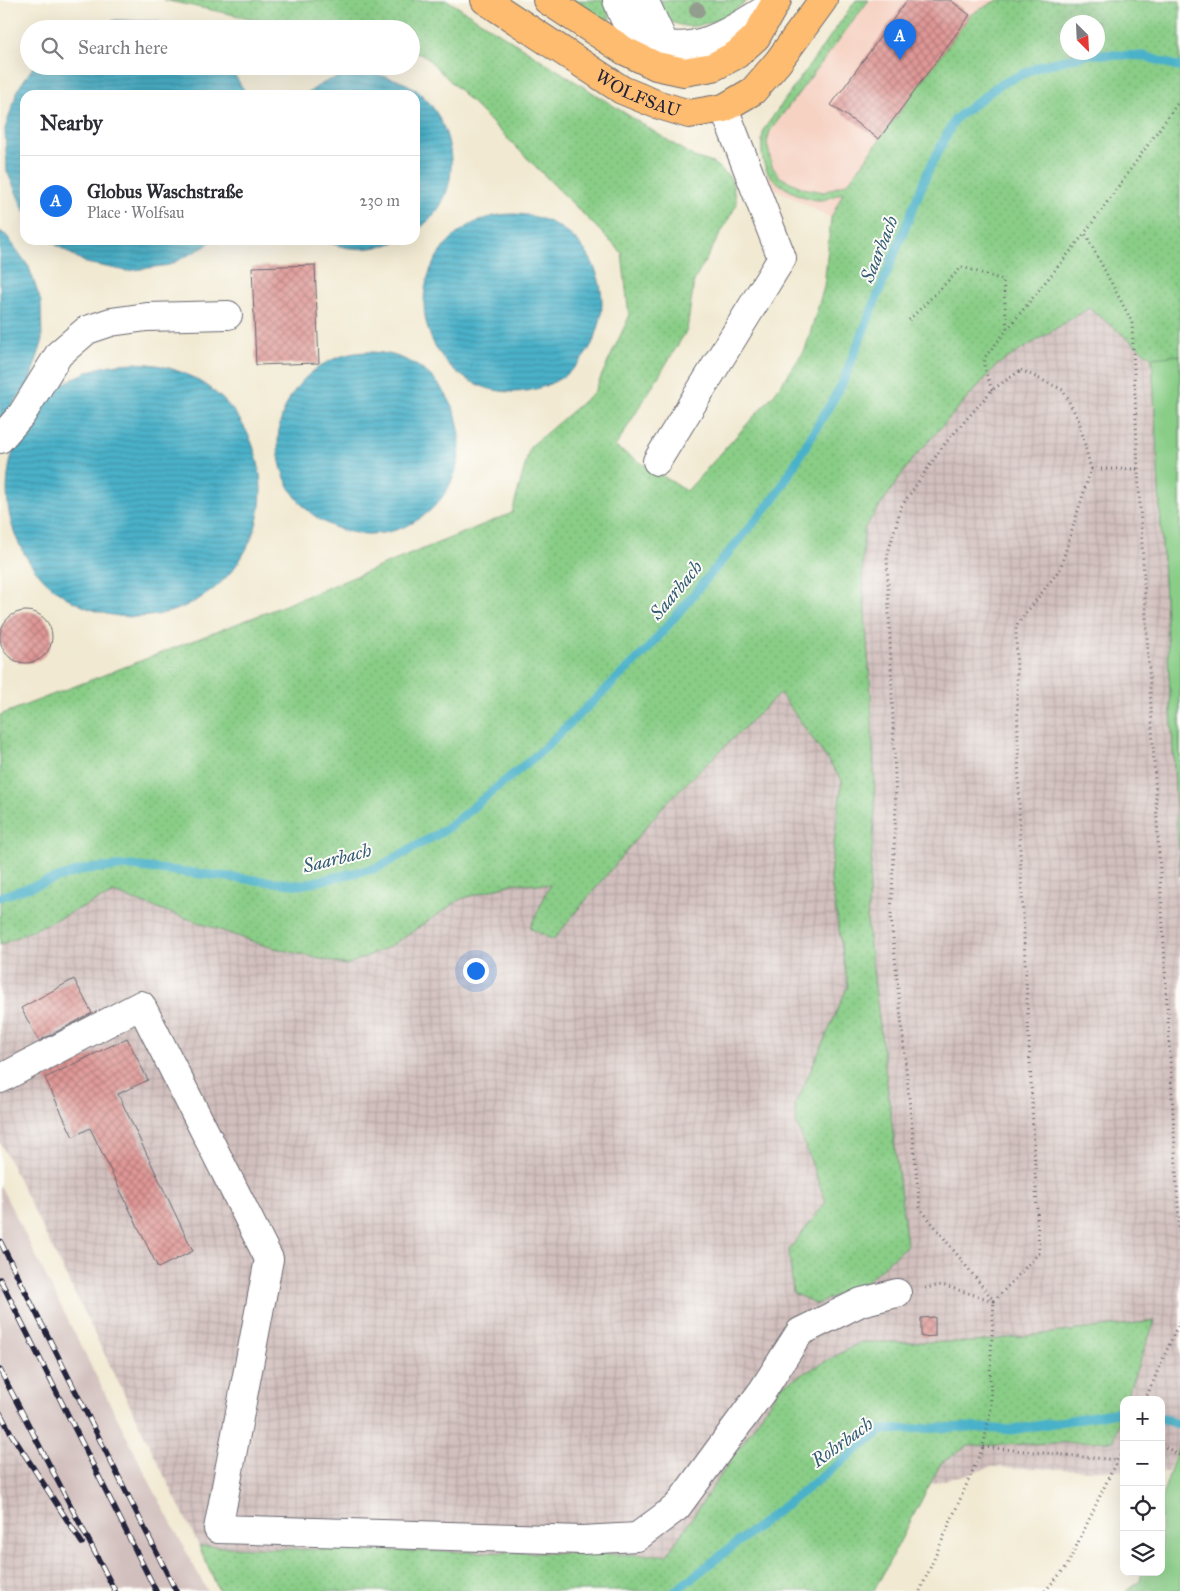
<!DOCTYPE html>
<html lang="en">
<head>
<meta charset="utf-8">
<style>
	:root { --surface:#fff; --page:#f7f7f7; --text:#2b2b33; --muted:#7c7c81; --line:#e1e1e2; --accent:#1a73e8 }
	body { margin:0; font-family:"IM FELL Great Primer",serif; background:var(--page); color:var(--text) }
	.controls { position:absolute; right:15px; bottom:15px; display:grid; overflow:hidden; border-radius:10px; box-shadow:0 5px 20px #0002 }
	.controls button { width:45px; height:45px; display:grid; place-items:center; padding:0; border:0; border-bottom:1px solid var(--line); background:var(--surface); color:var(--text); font:25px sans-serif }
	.compass { position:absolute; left:1060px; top:15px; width:45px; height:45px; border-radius:50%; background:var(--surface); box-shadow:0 5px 20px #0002; rotate:156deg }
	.you { position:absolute; left:475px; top:970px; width:18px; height:18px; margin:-12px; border:4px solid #fff; border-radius:50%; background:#1a73e8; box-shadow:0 0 0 8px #1a73e833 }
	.badge { display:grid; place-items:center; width:32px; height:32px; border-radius:50%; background:var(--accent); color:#fff; font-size:16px; font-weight:700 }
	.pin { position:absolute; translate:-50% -41px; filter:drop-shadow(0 1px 2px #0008) }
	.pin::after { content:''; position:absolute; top:26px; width:18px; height:15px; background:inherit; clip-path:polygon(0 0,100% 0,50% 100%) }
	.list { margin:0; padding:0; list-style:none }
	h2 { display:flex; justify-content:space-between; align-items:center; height:65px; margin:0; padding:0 20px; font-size:21px }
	h2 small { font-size:16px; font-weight:400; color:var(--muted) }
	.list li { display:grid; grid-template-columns:32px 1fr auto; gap:15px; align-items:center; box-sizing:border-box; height:90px; padding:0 20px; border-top:1px solid var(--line) }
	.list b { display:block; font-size:19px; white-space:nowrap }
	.list p { margin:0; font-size:16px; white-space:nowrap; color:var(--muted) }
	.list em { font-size:16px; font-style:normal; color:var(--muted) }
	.icon { flex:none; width:28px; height:28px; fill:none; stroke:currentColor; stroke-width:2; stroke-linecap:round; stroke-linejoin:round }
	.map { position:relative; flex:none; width:1180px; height:1591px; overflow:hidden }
	.search { position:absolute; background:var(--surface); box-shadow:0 5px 20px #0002; left:20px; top:20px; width:400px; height:55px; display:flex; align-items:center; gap:12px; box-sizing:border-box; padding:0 18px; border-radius:28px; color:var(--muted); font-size:19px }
	.panel { position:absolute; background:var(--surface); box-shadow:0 5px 20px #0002; left:20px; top:90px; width:400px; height:155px; border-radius:15px }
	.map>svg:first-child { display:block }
</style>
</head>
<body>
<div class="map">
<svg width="1180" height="1591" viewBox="0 0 1180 1591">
	<defs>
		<pattern id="industrial-grid" width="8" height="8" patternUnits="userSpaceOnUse" patternTransform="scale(1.25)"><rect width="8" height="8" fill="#d1bfbd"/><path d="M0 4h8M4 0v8" fill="none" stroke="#b3a4a3"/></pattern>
		<pattern id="grass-dots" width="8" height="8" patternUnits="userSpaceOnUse" patternTransform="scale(1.25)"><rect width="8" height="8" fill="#89cd87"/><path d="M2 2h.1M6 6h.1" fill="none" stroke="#76b075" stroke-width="1.8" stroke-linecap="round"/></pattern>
		<pattern id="water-rules" width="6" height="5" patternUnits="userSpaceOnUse" patternTransform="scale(1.25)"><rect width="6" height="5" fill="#4ab1c9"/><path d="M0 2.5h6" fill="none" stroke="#3d90a4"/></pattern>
		<pattern id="building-cross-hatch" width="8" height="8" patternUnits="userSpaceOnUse" patternTransform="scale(1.25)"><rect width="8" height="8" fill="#df9795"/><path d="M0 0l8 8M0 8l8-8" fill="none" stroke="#b47b7b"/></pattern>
	</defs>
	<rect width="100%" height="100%" fill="#fdfcf7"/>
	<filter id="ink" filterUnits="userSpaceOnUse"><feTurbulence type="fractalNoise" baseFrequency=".02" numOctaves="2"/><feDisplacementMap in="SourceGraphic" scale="10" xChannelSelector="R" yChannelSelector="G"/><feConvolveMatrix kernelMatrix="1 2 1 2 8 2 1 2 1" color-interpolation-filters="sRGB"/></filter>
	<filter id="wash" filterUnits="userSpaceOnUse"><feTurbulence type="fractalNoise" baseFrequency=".0096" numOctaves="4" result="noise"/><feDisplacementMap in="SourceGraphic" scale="20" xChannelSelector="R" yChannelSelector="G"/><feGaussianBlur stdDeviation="1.12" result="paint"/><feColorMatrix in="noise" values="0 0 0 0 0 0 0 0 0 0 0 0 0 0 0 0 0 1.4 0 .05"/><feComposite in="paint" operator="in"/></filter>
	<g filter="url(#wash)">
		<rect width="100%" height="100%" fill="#f1e9d1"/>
		<path fill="#f6d2c3" d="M856 0H997L970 15 849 182 831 218 770 186 761 143 764 129Z"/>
		<path fill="url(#industrial-grid)" d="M1089 308 1151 358 1180 880V1439L1168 1472H1161V1400H1124V1471L993 1467 667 1555 284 1549 199 1546 0 1142V945L114 893 266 946 346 965 389 947 864 529 911 461 997 365Z
			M0 1434 84 1563 101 1591H0Z"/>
		<path fill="#d1bfbd" d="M0 1185 148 1479 207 1591H101L0 1434Z"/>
		<path fill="url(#grass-dots)" stroke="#567861" fill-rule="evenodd" d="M164 0H447L694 157 713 163 731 178 737 204 694 281 687 330 615 447 687 491 775 393 805 350 824 287 831 218 843 193C836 194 828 200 821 200 805 201 775 185 767 171 760 159 761 141 764 129L856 0H869L770 131 767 143 772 166 780 177 803 188 824 192 849 182 970 15 997 0 1180 1V876L1152 358 1089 308 997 365 911 461 864 529 862 574 871 693 875 807 867 921 907 1245 867 1281 817 1304 793 1293 789 1250 826 1202 797 1124 795 1106 848 986 830 875 842 780 780 693 664 805 553 940 530 928 550 885 515 883 461 899 389 947 346 965 266 946 114 893 0 945V715L275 609 512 513 530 447 594 392 629 317 622 253 424 55 411 52V29H301ZM1068 22H1098V52H1068Z
			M564 0H605L611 23 606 27Z
			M657 0H748C727 18 686 41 663 14 660 11 659 4 657 0Z
			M1155 1321 1125 1400H1124L1114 1441 968 1446 941 1463 874 1591H219L199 1546 284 1549 667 1555 781 1386 861 1342H973Z"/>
		<path fill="#89cd87" stroke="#567861" d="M1180 355V876L1152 358Z
			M1180 1441V1591H1126L1140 1581 1142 1572H1161V1499Z"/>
		<path fill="url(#water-rules)" stroke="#366a82" d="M115 20 157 21 176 29H85Z
			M34 66H229L247 95H25V213L7 171 5 129 18 89Z
			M370 73C389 77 408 81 422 95 455 127 463 185 430 219 425 224 420 228 415 232V95H306C327 77 344 75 370 73Z
			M424 303a89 89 0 1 1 178 0a89 89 0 1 1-178 0Z
			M0 231 7 236 29 267 41 302 42 343 29 383 4 416 0 419Z
			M48 240H212L206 246 169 265 127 271 86 263Z
			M325 240H400C377 250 348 253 325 240Z
			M278 443a91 91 0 1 1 182 0a91 91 0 1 1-182 0Z
			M7 490a127 127 0 1 1 254 0a127 127 0 1 1-254 0Z"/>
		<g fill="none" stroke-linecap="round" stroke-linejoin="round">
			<path stroke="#4ab1c9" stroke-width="9" d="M0 897 85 869 131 866 300 885 377 868 445 830 539 753 647 650 776 496 841 386 928 171 955 119 999 85 1040 66 1090 54 1144 56 1180 67
				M1161 1418 1180 1425
				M675 1591 882 1430 966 1427 1012 1430 1124 1411"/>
		</g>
		<g id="blocks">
			<path fill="url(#building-cross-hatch)" d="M907 0H950L970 15 879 139 831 105Z
				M315 265 319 363 256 365 252 267Z
				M0 637a26 26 0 1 1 52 0a26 26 0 1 1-52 0Z
				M74 979 92 1013 39 1041 21 1008Z
				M127 1038 148 1080 118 1094 193 1251 158 1268 90 1128 73 1137 45 1078Z
				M935 1317V1336L921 1337V1318Z"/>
		</g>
	</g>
	<g filter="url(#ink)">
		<use href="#blocks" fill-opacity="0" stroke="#6a6870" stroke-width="1"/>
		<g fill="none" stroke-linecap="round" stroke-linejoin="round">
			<g stroke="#6a6870" stroke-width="30">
				<path id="minor" d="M617 0C620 8 628 30 635 34 641 37 648 38 653 41 698 58 738 26 774 4
					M644 0 665 45
					M0 439 22 414 59 354 87 330 111 322 147 317 228 315
					M657 461 782 258 724 108
					M0 1079 141 1005 269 1259 218 1529 582 1540 637 1537 677 1507 763 1390 800 1332 861 1302 897 1293"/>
			</g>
			<g stroke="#6a6870" stroke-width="30">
				<g id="major">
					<path id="s1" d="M485 0 622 90 656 104 689 114 724 108 753 91 778 62 823 0"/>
					<path d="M547 0 625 51 656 66 684 72 713 67 736 55 756 37 777 0"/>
				</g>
			</g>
			<path stroke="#6a6870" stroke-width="3" stroke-dasharray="1 4" stroke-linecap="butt" d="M1180 100 1085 233 1132 322 1138 469 1180 1241
				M909 320 962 267 1003 280 1007 328
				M1021 370 1063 390 1079 421 1091 469 1060 569 1016 626 1020 852 1039 1253 994 1301 920 1208 891 917 896 805 887 557 901 507 943 446 992 390Z
				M992 390 984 367 985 357 1085 233
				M1091 469H1138
				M1145 1400 1180 1320
				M1161 1445 1180 1455
				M983 1447 1117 1460
				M920 1591 983 1447 991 1408 990 1372 994 1301 942 1285 925 1288
				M1045 1591 1067 1566 1117 1460 1124 1451"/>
			<use href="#minor" stroke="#fff" stroke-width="28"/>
			<use href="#major" stroke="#fdbc70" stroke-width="28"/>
			<g stroke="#22223b" stroke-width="5.5">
				<path id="rail" d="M0 1241 176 1591
					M0 1279 156 1591
					M0 1370 115 1591
					M0 1413 12 1435 82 1543"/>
			</g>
			<use href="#rail" stroke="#fdfcf7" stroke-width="4" stroke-dasharray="11" stroke-linecap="butt"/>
		</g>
		<circle fill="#939d8d" cx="697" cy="10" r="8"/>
	</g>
	<g text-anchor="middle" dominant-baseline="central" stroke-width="4" stroke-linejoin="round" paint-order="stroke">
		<g font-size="18" fill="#22223b" stroke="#fdfcf7">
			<text stroke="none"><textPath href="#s1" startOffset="180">WOLFSAU</textPath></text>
		</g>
		<g font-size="19" font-style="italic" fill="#325b74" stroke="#fdfcf7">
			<text transform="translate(879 249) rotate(-68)">Saarbach</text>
			<text transform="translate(676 590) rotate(-50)">Saarbach</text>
			<text transform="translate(337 858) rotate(-14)">Saarbach</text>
			<text transform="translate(842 1442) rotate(-36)">Rohrbach</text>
		</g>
	</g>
</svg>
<div class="controls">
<button>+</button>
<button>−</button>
<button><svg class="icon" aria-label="locate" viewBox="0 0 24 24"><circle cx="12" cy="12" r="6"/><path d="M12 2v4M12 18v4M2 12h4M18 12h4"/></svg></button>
<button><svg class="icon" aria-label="layers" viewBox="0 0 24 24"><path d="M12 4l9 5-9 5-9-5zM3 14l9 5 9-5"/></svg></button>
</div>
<svg class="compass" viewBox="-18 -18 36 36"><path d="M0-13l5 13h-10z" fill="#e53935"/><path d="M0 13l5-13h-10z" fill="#7c7c81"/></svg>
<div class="you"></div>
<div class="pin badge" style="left:900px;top:60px">A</div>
<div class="search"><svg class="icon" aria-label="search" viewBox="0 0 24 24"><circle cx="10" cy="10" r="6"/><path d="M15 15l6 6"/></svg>Search here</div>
<section class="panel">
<h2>Nearby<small></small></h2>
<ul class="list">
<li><span class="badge">A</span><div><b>Globus Waschstraße</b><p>Place · Wolfsau</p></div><em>230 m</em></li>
</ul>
</section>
</div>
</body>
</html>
